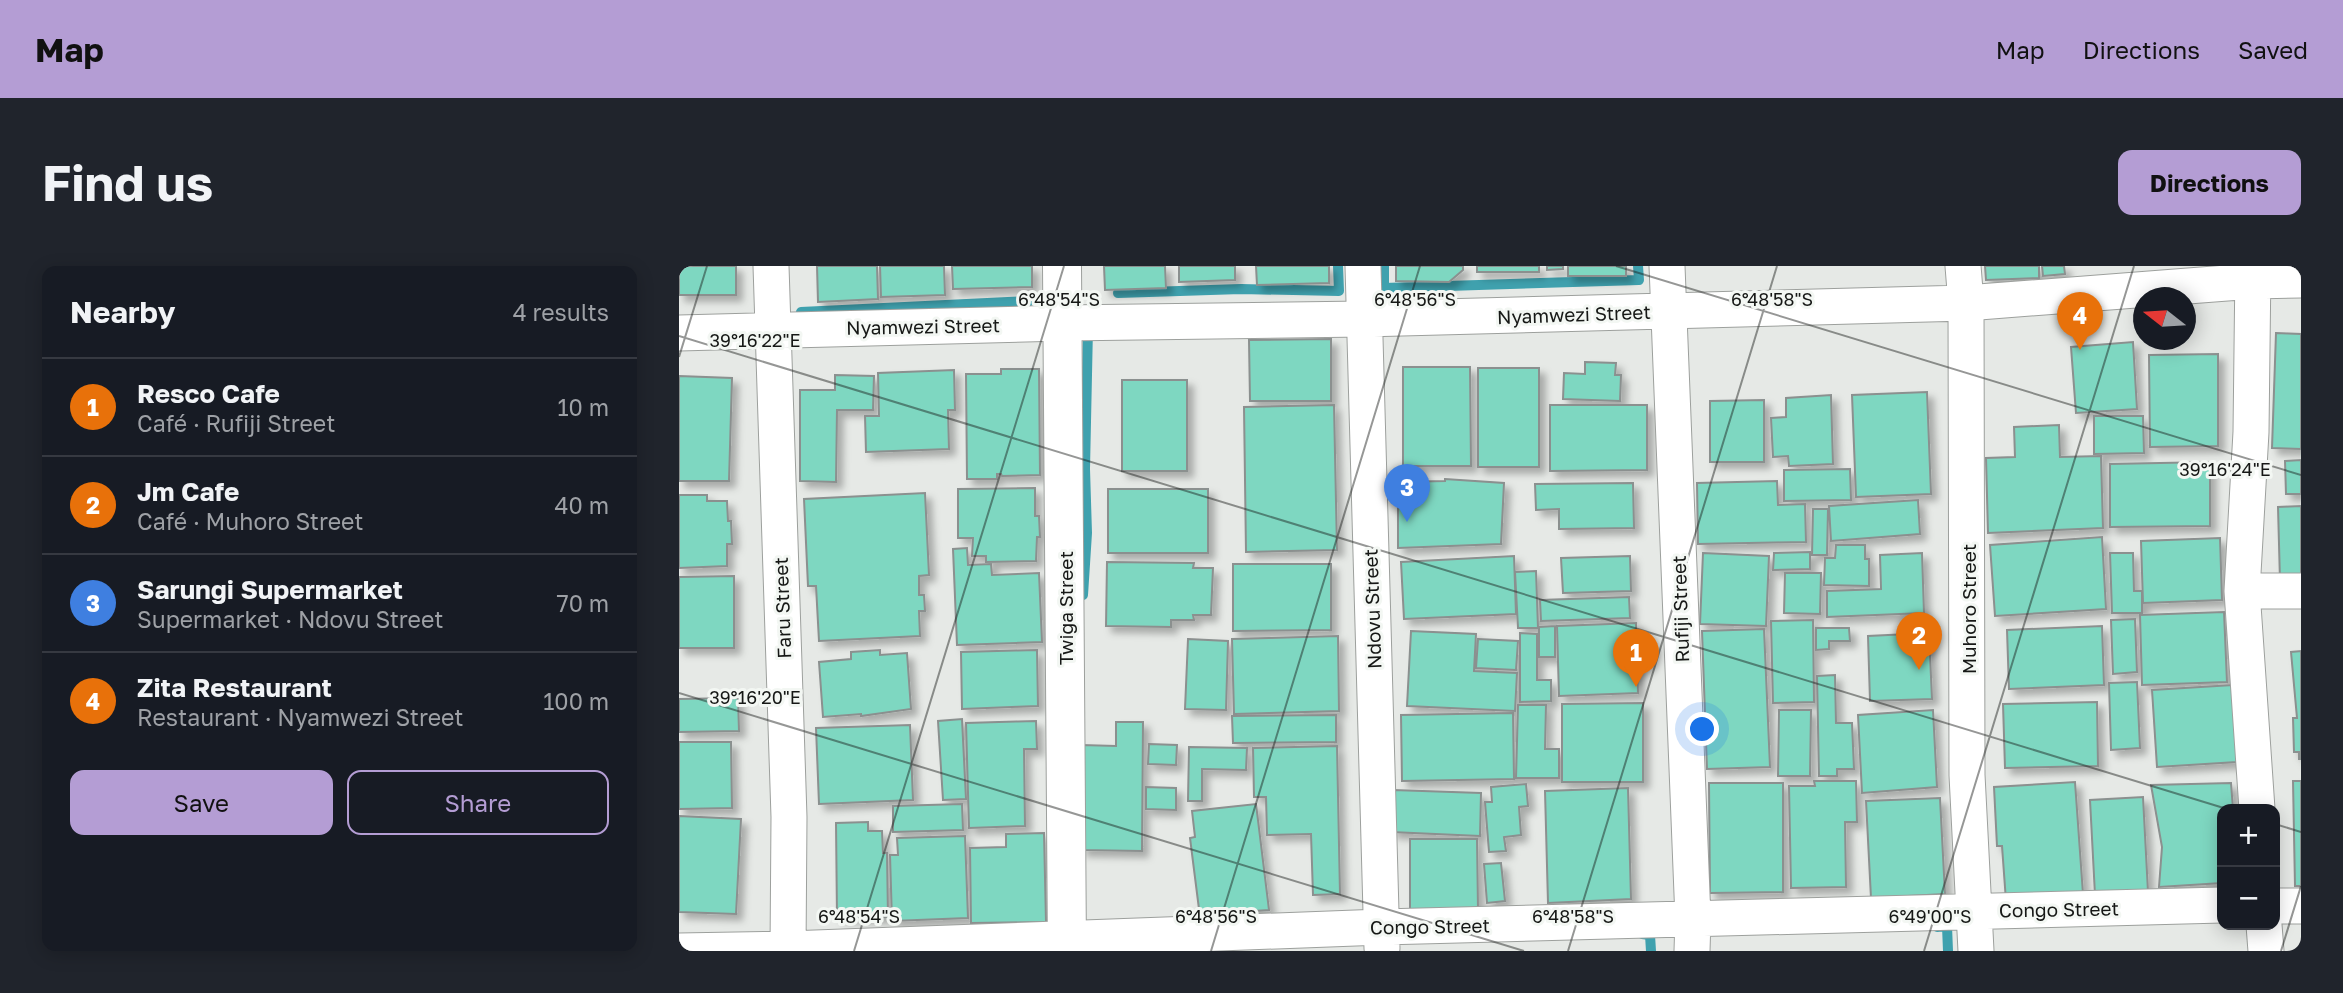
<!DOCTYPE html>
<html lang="en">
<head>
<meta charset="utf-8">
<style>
	:root { --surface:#171b24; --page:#20242c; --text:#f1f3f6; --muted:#9ea1a6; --line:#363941; --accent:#b49dd4 }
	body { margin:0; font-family:"Golos Text",sans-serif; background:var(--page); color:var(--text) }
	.controls { position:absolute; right:21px; bottom:21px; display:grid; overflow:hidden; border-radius:14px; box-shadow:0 4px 18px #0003 }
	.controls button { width:63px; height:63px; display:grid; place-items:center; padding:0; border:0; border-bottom:2px solid var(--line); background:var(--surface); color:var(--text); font:35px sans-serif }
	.compass { position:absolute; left:1454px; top:21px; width:63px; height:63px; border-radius:50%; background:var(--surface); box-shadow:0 4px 18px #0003; rotate:287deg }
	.you { position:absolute; left:1024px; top:464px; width:24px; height:24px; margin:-18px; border:5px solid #fff; border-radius:50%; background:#1a73e8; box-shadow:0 0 0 10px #1a73e833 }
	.badge { display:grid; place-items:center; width:46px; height:46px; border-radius:50%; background:var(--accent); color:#fff; font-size:23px; font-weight:700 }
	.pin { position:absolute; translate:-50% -58px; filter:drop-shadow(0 2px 4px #0008) }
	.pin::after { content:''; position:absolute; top:37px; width:24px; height:21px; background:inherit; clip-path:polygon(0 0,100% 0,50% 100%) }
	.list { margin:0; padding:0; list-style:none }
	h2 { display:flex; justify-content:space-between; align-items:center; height:91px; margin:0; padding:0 28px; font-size:30px }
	h2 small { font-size:23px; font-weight:400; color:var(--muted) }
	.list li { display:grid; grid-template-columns:46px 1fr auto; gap:21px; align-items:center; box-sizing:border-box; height:98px; padding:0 28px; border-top:2px solid var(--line) }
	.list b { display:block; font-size:26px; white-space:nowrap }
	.list p { margin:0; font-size:23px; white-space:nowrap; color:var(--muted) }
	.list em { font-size:23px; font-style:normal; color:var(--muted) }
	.actions { display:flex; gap:14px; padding:21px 28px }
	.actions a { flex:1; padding:16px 0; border:2px solid var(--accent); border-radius:14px; text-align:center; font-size:24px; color:var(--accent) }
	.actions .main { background:var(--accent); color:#111 }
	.map { position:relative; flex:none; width:1622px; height:685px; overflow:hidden; border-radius:14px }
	header { display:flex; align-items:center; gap:42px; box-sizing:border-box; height:98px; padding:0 35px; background:var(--accent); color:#111 }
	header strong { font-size:33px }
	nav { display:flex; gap:38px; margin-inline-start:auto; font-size:24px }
	.intro { display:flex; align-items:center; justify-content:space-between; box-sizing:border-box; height:168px; padding:0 42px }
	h1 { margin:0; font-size:49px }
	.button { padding:18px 32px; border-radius:14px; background:var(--accent); color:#111; font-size:24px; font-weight:700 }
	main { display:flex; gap:42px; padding:0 42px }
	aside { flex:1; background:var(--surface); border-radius:14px; box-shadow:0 4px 18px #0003 }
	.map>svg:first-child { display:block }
</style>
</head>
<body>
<header>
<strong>Map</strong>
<nav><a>Map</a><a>Directions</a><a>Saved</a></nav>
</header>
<div class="intro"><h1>Find us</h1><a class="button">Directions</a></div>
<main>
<aside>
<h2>Nearby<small>4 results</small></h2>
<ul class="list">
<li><span class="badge" style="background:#e8710a">1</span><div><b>Resco Cafe</b><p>Café · Rufiji Street</p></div><em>10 m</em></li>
<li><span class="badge" style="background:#e8710a">2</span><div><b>Jm Cafe</b><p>Café · Muhoro Street</p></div><em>40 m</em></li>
<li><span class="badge" style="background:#3f7fe0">3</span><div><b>Sarungi Supermarket</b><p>Supermarket · Ndovu Street</p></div><em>70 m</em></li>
<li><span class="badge" style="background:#e8710a">4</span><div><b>Zita Restaurant</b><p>Restaurant · Nyamwezi Street</p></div><em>100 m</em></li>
</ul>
<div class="actions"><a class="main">Save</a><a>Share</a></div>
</aside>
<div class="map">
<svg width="1622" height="685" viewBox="0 0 1622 685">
	<defs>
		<filter id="shadow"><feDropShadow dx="6" dy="6" stdDeviation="3.5" flood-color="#0004"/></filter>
	</defs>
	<rect width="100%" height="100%" fill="#e6e9e6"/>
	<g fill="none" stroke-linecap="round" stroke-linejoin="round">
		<path stroke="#3fa1ae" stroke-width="10" d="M705 0V22L960 14 959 0
			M439 27 562 23 660 25 659 0
			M122 46 351 35
			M404 329 408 267 406 203 409 62
			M1258 661 1268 660 1269 685
			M963 668 971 669 972 685"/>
	</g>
	<path fill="#7ed7c1" stroke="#8b908f" stroke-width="2" filter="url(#shadow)" d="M0 0H57V29H0Z
		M138 0H198L199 33 139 36Z
		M201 0H265L266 29 202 31Z
		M273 0H353V21L274 23Z
		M425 0H486L487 22 426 24Z
		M500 0H556V14L500 16Z
		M577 0H650V17L578 19Z
		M717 0H784V4L770 16 717 15Z
		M798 0H860V6H798Z
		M868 0H884V3L868 4Z
		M889 0H947V10H889Z
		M1306 0H1360V12L1307 14Z
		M1363 0H1385L1386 8 1364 10Z
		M1597 67 1622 68V183L1593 182Z
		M652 73V135H571L570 74Z
		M1454 76 1458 143 1397 147 1392 81Z
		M1539 88V180L1471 181 1470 89Z
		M906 96 937 97 936 109H942L941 135 884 133 885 107 906 108Z
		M724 101H791L792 200H724Z
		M799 102H860V201H799Z
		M322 103H360L361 209 323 210 322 208H318V213H288L287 108H322Z
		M275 104 276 144H269L270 183 187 186 186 150H200L199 107Z
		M156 109 195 110 194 144H158L157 216 121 215V124H156Z
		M0 110 53 112 50 215H0Z
		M443 114H508V205H443Z
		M1248 126 1252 228 1177 231 1173 129Z
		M1152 129 1154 198 1110 200 1109 190 1094 191 1092 152 1107 151V132Z
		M1085 134V196H1031V135Z
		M655 139 658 284 567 286 565 141Z
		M871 139H968V204L871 205Z
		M1415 150H1464L1465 187 1415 188Z
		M1380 159 1381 191 1422 190 1424 262 1309 267 1307 192 1336 191 1335 161Z
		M1622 194V228H1607L1606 195Z
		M1531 196V260L1431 261V198Z
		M1171 203 1172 234 1105 235V204Z
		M766 213 825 217 822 278 719 282V216L766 215Z
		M1098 215 1099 239 1126 238 1127 276 1019 278 1018 217Z
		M954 217 955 262 880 263V243L857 244 856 218Z
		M356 222V250H360L361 271H358L357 295 307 296V290H293L294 272H279V223Z
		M429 223H529V287H429Z
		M246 227 250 309 240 310V329H245L246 345H240L241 370 140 375 137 320H129L125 233Z
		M0 229H28V235H48L49 255H52L53 278H48V300L0 302Z
		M1239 234 1241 268 1152 275 1150 240Z
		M1622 240V315H1601L1599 241Z
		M1134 243H1149L1148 289H1133Z
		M1423 271 1427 343 1316 350 1311 279Z
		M1541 272 1543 334 1464 337 1462 275Z
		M1157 279H1186V293H1190V320L1145 319 1146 292H1156Z
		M288 282 289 299 312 298 313 309 360 307 363 376 278 379 274 283Z
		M1131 286V303L1094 304 1095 287Z
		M1024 287 1090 290 1087 360 1021 358Z
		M1243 287 1245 347 1148 351V325L1202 323 1201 289Z
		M1431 287H1454L1455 325H1463V347H1433Z
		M835 290 837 348 725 353 722 296Z
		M951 290 952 325 884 327 882 292Z
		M428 296 515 297 514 302H534L532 349H514L515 354H492V361L427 360Z
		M554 298H652V364L554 365Z
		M857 305 859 362H839L836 306Z
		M1106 307H1142L1141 348 1105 347Z
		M55 310V382H0V311Z
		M950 331 951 352 862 355 861 334Z
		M1545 346 1548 416 1463 419 1461 349Z
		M1456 353 1458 406 1434 408 1432 354Z
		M1134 354 1135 436 1094 437 1092 355Z
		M957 357 959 427 880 430 878 360Z
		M876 360V391H860V361Z
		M1423 360 1425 419 1330 423 1328 364Z
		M1137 362H1170L1171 375H1150V383L1137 384Z
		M1085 363 1091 501 1028 503 1023 365Z
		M732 365 797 368 795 405 838 407 836 445 728 440Z
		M841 367 858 368V414H872V435L841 436Z
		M1250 367 1253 433 1191 435 1189 370Z
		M659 370 660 445 555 448 553 373Z
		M509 373 549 375 547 444 506 443Z
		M799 373 839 375 837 404 797 402Z
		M201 384V389L228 387 232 443 182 450V448L144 451 140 396 172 393V386Z
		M358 384 359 440 283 443 282 386Z
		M1622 385V493H1620V486H1615L1614 452H1618L1612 386Z
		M1156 409 1157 457H1173L1175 503H1158V510H1140L1138 410Z
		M1458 416 1461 482 1432 484 1430 417Z
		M1554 419 1558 496 1478 501 1473 424Z
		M59 432 60 465 0 466V433Z
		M1418 436 1419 500 1326 502 1324 438Z
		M964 437V516H883V438Z
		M839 439H867L866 483H880V512H837Z
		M1100 444H1132L1131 510H1099Z
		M1254 444 1258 521 1183 527 1179 449Z
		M834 447 835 513 723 515 722 449Z
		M657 449V476L554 477 553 450Z
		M283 453 287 533 264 534 259 455Z
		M357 455 358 483H345L346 560 290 562 287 457Z
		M437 456H464L463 585 402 584 403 479 437 480Z
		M231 459 234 534 140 538 137 462Z
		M0 476H52L53 542 0 543Z
		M470 478 498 479 497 499 469 498Z
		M658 480 661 628 634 629 632 568 588 569 587 531H575L574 482Z
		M510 481 568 482 567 504 523 503V535H509Z
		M1135 515H1177L1178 556H1166L1167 621 1112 622 1110 520H1136Z
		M1614 515H1622V620H1616Z
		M1396 516 1404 628 1327 635 1323 580H1318L1315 521Z
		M1030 517H1104V626L1031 627Z
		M1552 517 1554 543H1543V617L1480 621 1483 581 1472 519Z
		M847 518 849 540 840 541 842 569 825 571 827 585 810 586 806 536H813L812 521Z
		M467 521 497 522V544L467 543Z
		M949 522 952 633 869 637 866 525Z
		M714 524 802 527 801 570 712 566Z
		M1464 531 1469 626 1416 629 1411 534Z
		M1261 532 1266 628 1192 632 1187 535Z
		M283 538 284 564 214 566V540Z
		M577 538 590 644 576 645 578 654 521 651 511 572 516 571 513 545Z
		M0 550 62 553 57 648 0 646Z
		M189 556V565H203L204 587H208L209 651H158L157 557Z
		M365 567 367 656 292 657 291 582 327 581V568Z
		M286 570 289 652 213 655 211 589H219L218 572Z
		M731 573H798L799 643H731Z
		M822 597 826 635 808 637 805 598Z"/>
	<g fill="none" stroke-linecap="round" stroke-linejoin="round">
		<g stroke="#9da09d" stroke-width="37">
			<path id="street" d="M92 0 110 551 109 685
				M684 0 703 682
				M988 0 1014 653 1013 685
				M1284 0 1287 37 1288 509 1297 685
				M1574 0 1572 166 1563 325 1578 543
				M0 67 384 57 685 53 1287 37 1574 15 1622 14
				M1563 325H1622
				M1596 640H1622
				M1585 659 1587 685
				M0 685 109 683 703 661 1543 639"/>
		</g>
		<g stroke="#9da09d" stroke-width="40">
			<path id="secondary" d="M383 0 388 685"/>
		</g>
		<use href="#street" stroke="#fff" stroke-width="35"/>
		<use href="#secondary" stroke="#fff" stroke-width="38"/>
	</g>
	<path fill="none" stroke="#161816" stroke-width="2" stroke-opacity="0.45" d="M937 0 1622 209M0 70 1548 543M0 91 28 0M0 427 845 685M1596 558 1622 566M175 685 385 0M532 685 741 0M889 685 1098 0M1245 685 1455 0M1602 685 1622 620"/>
	<g text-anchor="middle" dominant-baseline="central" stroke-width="6" stroke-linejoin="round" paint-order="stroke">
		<g font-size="19" fill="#161816" stroke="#f3f7f3">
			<text transform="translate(895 48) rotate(-2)">Nyamwezi Street</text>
			<text transform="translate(244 60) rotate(-1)">Nyamwezi Street</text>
			<text transform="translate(103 342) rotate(-92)">Faru Street</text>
			<text transform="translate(386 342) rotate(-90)">Twiga Street</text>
			<text transform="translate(693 343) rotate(-92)">Ndovu Street</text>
			<text transform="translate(1001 343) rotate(-92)">Rufiji Street</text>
			<text transform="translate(1289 343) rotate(-90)">Muhoro Street</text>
			<text transform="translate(1380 643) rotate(-1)">Congo Street</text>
			<text transform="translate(751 660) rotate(-1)">Congo Street</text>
		</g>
	</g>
	<g font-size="18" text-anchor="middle" fill="#161816" stroke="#f3f7f3" stroke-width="6" stroke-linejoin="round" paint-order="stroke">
		<text x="380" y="40">6°48'54"S</text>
		<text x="736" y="40">6°48'56"S</text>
		<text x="1093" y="40">6°48'58"S</text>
		<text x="76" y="81">39°16'22"E</text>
		<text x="1546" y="210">39°16'24"E</text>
		<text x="76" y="438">39°16'20"E</text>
		<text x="180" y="657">6°48'54"S</text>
		<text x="537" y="657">6°48'56"S</text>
		<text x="894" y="657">6°48'58"S</text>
		<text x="1251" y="657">6°49'00"S</text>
	</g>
</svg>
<div class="controls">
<button>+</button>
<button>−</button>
</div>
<svg class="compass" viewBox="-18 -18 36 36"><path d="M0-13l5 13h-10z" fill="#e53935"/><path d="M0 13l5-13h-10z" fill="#9ea1a6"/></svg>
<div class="you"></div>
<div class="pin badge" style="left:957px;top:421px;background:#e8710a">1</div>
<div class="pin badge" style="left:1240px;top:404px;background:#e8710a">2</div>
<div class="pin badge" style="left:728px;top:256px;background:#3f7fe0">3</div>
<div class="pin badge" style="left:1401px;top:84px;background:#e8710a">4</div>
</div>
</main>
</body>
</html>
